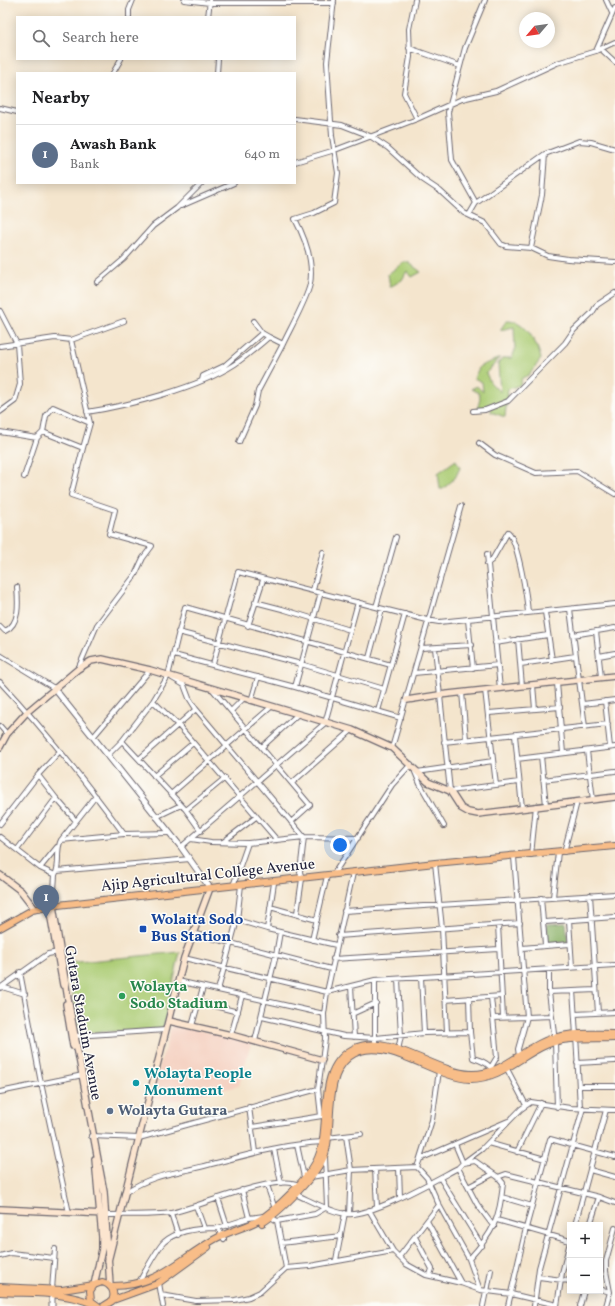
<!DOCTYPE html>
<html lang="en">
<head>
<meta charset="utf-8">
<style>
	:root { --surface:#fff; --page:#f6f6f6; --text:#202124; --muted:#757577; --line:#e0e0e0; --accent:#d93025 }
	body { margin:0; font-family:Vollkorn,serif; background:var(--page); color:var(--text) }
	.controls { position:absolute; right:12px; bottom:12px; display:grid; overflow:hidden; border-radius:0px; box-shadow:0 2px 10px #0003 }
	.controls button { width:36px; height:36px; display:grid; place-items:center; padding:0; border:0; border-bottom:1px solid var(--line); background:var(--surface); color:var(--text); font:20px sans-serif }
	.compass { position:absolute; left:519px; top:12px; width:36px; height:36px; border-radius:50%; background:var(--surface); box-shadow:0 2px 10px #0003; rotate:241deg }
	.you { position:absolute; left:340px; top:845px; width:14px; height:14px; margin:-10px; border:3px solid #fff; border-radius:50%; background:#1a73e8; box-shadow:0 0 0 6px #1a73e833 }
	.badge { display:grid; place-items:center; width:26px; height:26px; border-radius:50%; background:var(--accent); color:#fff; font-size:13px; font-weight:700 }
	.pin { position:absolute; translate:-50% -33px; filter:drop-shadow(0 1px 2px #0008) }
	.pin::after { content:''; position:absolute; top:21px; width:14px; height:12px; background:inherit; clip-path:polygon(0 0,100% 0,50% 100%) }
	.list { margin:0; padding:0; list-style:none }
	h2 { display:flex; justify-content:space-between; align-items:center; height:52px; margin:0; padding:0 16px; font-size:17px }
	h2 small { font-size:13px; font-weight:400; color:var(--muted) }
	.list li { display:grid; grid-template-columns:26px 1fr auto; gap:12px; align-items:center; box-sizing:border-box; height:60px; padding:0 16px; border-top:1px solid var(--line) }
	.list b { display:block; font-size:15px; white-space:nowrap }
	.list p { margin:0; font-size:13px; white-space:nowrap; color:var(--muted) }
	.list em { font-size:13px; font-style:normal; color:var(--muted) }
	.icon { flex:none; width:22px; height:22px; fill:none; stroke:currentColor; stroke-width:2; stroke-linecap:round; stroke-linejoin:round }
	.map { position:relative; flex:none; width:615px; height:1306px; overflow:hidden }
	.search { position:absolute; background:var(--surface); box-shadow:0 2px 10px #0003; left:16px; top:16px; width:280px; height:44px; display:flex; align-items:center; gap:10px; box-sizing:border-box; padding:0 14px; border-radius:0px; color:var(--muted); font-size:15px }
	.panel { position:absolute; background:var(--surface); box-shadow:0 2px 10px #0003; left:16px; top:72px; width:280px; height:112px; border-radius:0px }
	.map>svg:first-child { display:block }
</style>
</head>
<body>
<div class="map">
<svg width="615" height="1306" viewBox="0 0 615 1306">
	<rect width="100%" height="100%" fill="#fdfcf7"/>
	<filter id="ink" filterUnits="userSpaceOnUse"><feTurbulence type="fractalNoise" baseFrequency=".025" numOctaves="2"/><feDisplacementMap in="SourceGraphic" scale="8" xChannelSelector="R" yChannelSelector="G"/><feConvolveMatrix kernelMatrix="1 2 1 2 8 2 1 2 1" color-interpolation-filters="sRGB"/></filter>
	<filter id="wash" filterUnits="userSpaceOnUse"><feTurbulence type="fractalNoise" baseFrequency=".012" numOctaves="4" result="noise"/><feDisplacementMap in="SourceGraphic" scale="16" xChannelSelector="R" yChannelSelector="G"/><feGaussianBlur stdDeviation="0.9" result="paint"/><feColorMatrix in="noise" values="0 0 0 0 0 0 0 0 0 0 0 0 0 0 0 0 0 1.4 0 .05"/><feComposite in="paint" operator="in"/></filter>
	<g filter="url(#wash)">
		<rect width="100%" height="100%" fill="#f4e5cd"/>
		<path fill="#f5d2c2" d="M172 1023 251 1043 239 1086 173 1101 151 1098Z"/>
		<path fill="#accc74" stroke="#677758" d="M404 262H408L421 272 412 277 407 271 402 280 390 287 388 274Z
			M507 320C525 319 538 344 541 359L529 375 522 378 520 385 508 389 505 417 491 412 492 405 477 410 480 399 479 393 471 389 477 386 483 392 482 382 474 378 480 366 500 358 486 373 490 382 500 392 498 364 503 358H512L515 350 514 327 500 330Z
			M456 460 460 468 455 478 443 489H440L438 473Z
			M180 952 163 1029 79 1033 68 963Z"/>
		<path fill="#89b066" stroke="#566950" d="M566 923 568 942 548 943 547 924Z"/>
	</g>
	<g filter="url(#ink)">
		<g fill="none" stroke-linecap="round" stroke-linejoin="round">
			<g stroke="#6c666e" stroke-width="6">
				<path id="minor" d="M184 0 210 3H334
					M415 0 409 29 410 57 404 93 417 119
					M606 0 612 13
					M129 17V10L133 0
					M208 17 210 0
					M409 48 460 66
					M601 49 615 62
					M596 51 615 8
					M113 73 121 59
					M217 73 218 59
					M0 108 17 112
					M295 119 342 125 370 136 388 148 422 179 440 191 464 213 485 223 501 244 506 246 531 248 548 256 568 259 615 262
					M295 162 335 150 417 119 462 99 496 91 557 63 596 51 615 42
					M476 203 452 160 448 112 465 48 485 0
					M181 206 234 183
					M469 215 476 203 545 154 579 141 591 142 615 149
					M531 248 542 195 545 154
					M97 282 124 259 153 226 177 208 202 183
					M0 311 17 344 20 384 15 401 0 412
					M253 321 262 333 269 337
					M71 340 90 423 83 448
					M0 346 55 338 71 340 124 321
					M202 380 203 376 224 366 262 333
					M473 411 485 410 508 401 565 343 574 330 592 313 597 305 615 293
					M87 412C131 405 198 388 235 364 247 356 258 346 269 337L283 344C290 329 307 299 310 284 314 262 305 238 295 219L314 213 334 203 338 173 332 136 327 62 334 0
					M0 432 37 438
					M43 432 83 448 71 495 115 510 109 534 152 546 143 558 135 575 97 625 78 669
					M239 442 255 406 258 391 283 344
					M479 443 495 455 536 473 577 471 615 494
					M24 477 37 438 43 432 46 416 53 407 90 423
					M487 554 500 689
					M487 564 492 560 508 532C518 541 527 598 528 613
					M313 590 323 552
					M255 602 282 609 350 630
					M376 607 396 537
					M570 609 585 727
					M545 612 552 660
					M468 620 473 668
					M0 626 5 631C21 624 18 600 17 587
					M248 626 263 580
					M596 631 601 677
					M178 632 301 664 384 689
					M573 635 615 628
					M518 639 522 686
					M495 643 548 635
					M421 648 472 645
					M435 648 450 791 519 782
					M0 655 54 688
					M174 655 295 687 401 718
					M599 656 615 653
					M369 658 382 609
					M213 664 238 572 427 620 439 622 615 604
					M521 664 575 656
					M414 673 498 665
					M172 678 184 685 189 698 196 709 304 837 300 872 302 879 297 913
					M0 682C45 730 85 781 124 834
					M557 683 563 753
					M533 685 535 709
					M295 687 321 592
					M213 690 310 805 291 822
					M485 690 496 785
					M462 692 466 739
					M153 701 178 725 277 840
					M251 701 258 677
					M605 701 610 747
					M583 704 615 700
					M231 711 243 699
					M378 711 405 614
					M489 713 560 707
					M0 726 7 734
					M515 735 522 808
					M94 736 150 670
					M122 741 186 810 201 831
					M444 742 608 724
					M262 747 298 714
					M392 748 461 506
					M587 751 593 800
					M108 755 122 741 153 701 168 676 185 607 391 665
					M541 756 546 805
					M139 759 196 709
					M517 759 615 747
					M415 772 420 784 444 826
					M417 772 493 761
					M154 776 193 743
					M543 780 615 771
					M292 783 352 730
					M171 794 271 707
					M56 798 76 821
					M186 810 225 778
					M156 817 181 805
					M0 824 38 775 60 751
					M0 837 40 868 55 875
					M191 839 211 842 248 843 304 837 358 838
					M61 840 96 796
					M223 842 256 817
					M181 847 325 723 358 602
					M17 850 56 798 38 775
					M564 852 577 802
					M531 855 536 806
					M514 857 527 1017 551 1016
					M435 863 442 928 447 1032
					M40 868 57 847
					M57 871 190 859
					M333 875 392 785 411 764
					M233 886 248 843
					M590 895 598 1013
					M553 897 558 852
					M541 898 545 945
					M53 906 55 875C61 864 55 851 61 840L124 834 169 833
					M270 907 317 920
					M344 911 615 894
					M237 920 267 929 336 945
					M569 920 572 967
					M545 922 615 917
					M498 925 503 1017
					M267 929 274 883
					M192 933 331 969
					M338 936 520 923
					M312 940 327 876
					M522 948 570 944
					M184 958 327 992 375 980 615 965
					M333 959 499 949
					M549 969V992L555 1042 557 1107
					M20 972 41 1083 69 1213
					M421 977 424 1033
					M398 979 401 1036 398 1050
					M375 980V1048
					M178 981 324 1014
					M351 986 354 1037
					M2 987 25 994
					M0 988 48 954 59 952
					M218 990 237 920 241 885
					M573 991C576 1030 578 1069 580 1108
					M549 992 596 990
					M469 998 470 1032
					M445 1000 502 996
					M199 1002 238 1012
					M352 1014 376 1003
					M575 1014 615 1012
					M262 1017 344 1036 376 1038 424 1033 470 1032 473 1058C480 1060 489 1063 492 1070
					M493 1018 527 1017 518 1049 519 1056
					M192 1026 203 987
					M231 1035 242 996
					M75 1036 166 1030
					M255 1041 276 955 280 932
					M577 1063 615 1061
					M491 1067 497 1057 491 997
					M507 1069 526 1105
					M579 1086H615
					M0 1092 83 1075
					M249 1107 255 1152
					M321 1116 318 1089 325 1039 324 1014 327 992 353 873
					M252 1127 322 1116
					M91 1136 139 1138 318 1089
					M346 1136 351 1170 349 1214
					M327 1138 361 1134
					M488 1143 545 1159
					M455 1144 463 1163 482 1149 521 1109 531 1102 570 1108 615 1110
					M297 1145 304 1177
					M274 1149 281 1183
					M517 1152 541 1103
					M419 1161 432 1120 439 1071
					M417 1167 420 1159 508 1121
					M399 1168 400 1197
					M458 1168 477 1204 494 1227
					M375 1169 377 1207
					M590 1170 615 1177
					M311 1177 351 1170 417 1167 427 1178 439 1205 469 1259
					M498 1177 506 1174 599 1197 615 1203
					M440 1178 482 1246
					M267 1185 275 1209
					M468 1187 493 1174
					M242 1190 249 1218
					M126 1192C152 1175 171 1174 200 1167 241 1157 281 1144 323 1142
					M295 1194C311 1201 330 1212 347 1214 371 1217 435 1180 458 1168L463 1163 475 1161 498 1177 503 1183C500 1219 493 1233 469 1259L480 1290
					M502 1197 532 1206
					M218 1198 227 1226
					M196 1206 204 1228
					M369 1210 393 1251
					M171 1213 178 1235
					M107 1215C128 1214 151 1216 171 1213 200 1207 274 1173 299 1185
					M271 1217 277 1221 286 1268
					M497 1220 570 1241
					M277 1221 315 1214 327 1207 325 1156
					M427 1221 461 1283
					M575 1225 606 1110
					M590 1225 599 1197
					M218 1228 249 1218 264 1216
					M415 1237 432 1269 430 1275
					M281 1243 341 1236
					M0 1256 11 1253 54 1258
					M399 1257 439 1205
					M336 1260 345 1213
					M539 1277 570 1281
					M139 1282C145 1272 156 1250 164 1242 177 1230 202 1228 218 1228L224 1239
					M159 1283 163 1306
					M600 1289 610 1292
					M52 1290 55 1249
					M487 1292 491 1270
					M161 1295 196 1301 235 1300 249 1297 260 1292 286 1268 310 1266 393 1251 406 1264 426 1275 461 1283 480 1290 511 1294 557 1305
					M483 1306 486 1291
					M508 1306 526 1228 550 1139 615 1157
					M534 1306 539 1268 583 1108
					M557 1306 562 1273 570 1242
					M580 1306 584 1291
					M606 1306 610 1292 606 1271V1261L615 1228"/>
			</g>
			<g stroke="#6c666e" stroke-width="7">
				<path id="tertiary" d="M54 688 181 847 210 888
					M52 1306V1294"/>
			</g>
			<g stroke="#6c666e" stroke-width="8">
				<path id="secondary" d="M407 700 439 695 615 676
					M0 747 7 734 27 712 78 669 91 661 102 659 150 670 352 730 392 748 428 782 450 791 461 808 468 812 478 814 615 797
					M0 875 21 891 35 909
					M53 906 68 999 104 1192 110 1286
					M49 907 63 985
					M66 1004 73 1046
					M169 1021 231 1035 322 1060
					M0 1209 105 1214
					M108 1261 184 958 210 888
					M94 1285 102 1249V1237L95 1159"/>
			</g>
			<g stroke="#6c666e" stroke-width="8">
				<path id="primary" d="M0 928 32 910 58 905 435 863 615 846"/>
			</g>
			<g stroke="#6c666e" stroke-width="8">
				<path id="trunk" d="M262 1223C280 1212 318 1174 325 1154 334 1125 323 1078 349 1057 381 1031 434 1078 470 1079 501 1079 520 1056 546 1045 567 1036 593 1039 615 1038
					M110 1286C158 1287 176 1261 215 1239 229 1231 245 1228 259 1220 276 1210 307 1179 316 1162 334 1128 313 1070 353 1049 387 1031 435 1073 471 1074 504 1075 524 1046 553 1038 573 1032 595 1034 615 1034
					M0 1287 62 1290 94 1285
					M0 1292C32 1294 64 1291 93 1304
					M113 1300 157 1284 208 1247
					M98 1306 91 1301 90 1291 94 1285 102 1282C111 1284 116 1292 112 1301L104 1306"/>
			</g>
			<use href="#minor" stroke="#fff" stroke-width="4"/>
			<use href="#tertiary" stroke="#fff" stroke-width="5"/>
			<use href="#secondary" stroke="#fce5cf" stroke-width="5.5"/>
			<use href="#primary" stroke="#f8bd88" stroke-width="6"/>
			<use href="#trunk" stroke="#f8bd88" stroke-width="6"/>
		</g>
	</g>
	<rect fill="#1a4fb4" stroke="#fdfcf7" stroke-width="1.5" x="139" y="925" width="8" height="8" rx="2"/>
	<circle fill="#2e9e5b" stroke="#fdfcf7" stroke-width="1.5" cx="122" cy="996" r="4"/>
	<circle fill="#0f9aa8" stroke="#fdfcf7" stroke-width="1.5" cx="136" cy="1083" r="4"/>
	<circle fill="#5c6f8a" stroke="#fdfcf7" stroke-width="1.5" cx="110" cy="1111" r="4"/>
	<g text-anchor="middle" dominant-baseline="central" stroke-width="3" stroke-linejoin="round" paint-order="stroke">
		<g font-size="15" fill="#22223b" stroke="#fdfcf7">
			<text transform="translate(208 876) rotate(-6)">Ajip Agricultural College Avenue</text>
			<text transform="translate(82 1023) rotate(80)">Gutara Staduim Avenue</text>
		</g>
		<g font-size="15" font-weight="bold" fill="#164399" stroke="#fdfcf7" text-anchor="start">
			<text x="151" y="920">Wolaita Sodo<tspan x="151" dy="17">Bus Station</tspan></text>
		</g>
		<g font-size="15" font-weight="bold" fill="#27864d" stroke="#fdfcf7" text-anchor="start">
			<text x="130" y="987">Wolayta<tspan x="130" dy="17">Sodo Stadium</tspan></text>
		</g>
		<g font-size="15" font-weight="bold" fill="#0d838f" stroke="#fdfcf7" text-anchor="start">
			<text x="144" y="1074">Wolayta People<tspan x="144" dy="17">Monument</tspan></text>
		</g>
		<g font-size="15" font-weight="bold" fill="#4e5e75" stroke="#fdfcf7" text-anchor="start">
			<text x="118" y="1111">Wolayta Gutara</text>
		</g>
	</g>
</svg>
<div class="controls">
<button>+</button>
<button>−</button>
</div>
<svg class="compass" viewBox="-18 -18 36 36"><path d="M0-13l5 13h-10z" fill="#e53935"/><path d="M0 13l5-13h-10z" fill="#757577"/></svg>
<div class="you"></div>
<div class="pin badge" style="left:46px;top:918px;background:#5c6f8a">1</div>
<div class="search"><svg class="icon" aria-label="search" viewBox="0 0 24 24"><circle cx="10" cy="10" r="6"/><path d="M15 15l6 6"/></svg>Search here</div>
<section class="panel">
<h2>Nearby<small></small></h2>
<ul class="list">
<li><span class="badge" style="background:#5c6f8a">1</span><div><b>Awash Bank</b><p>Bank</p></div><em>640 m</em></li>
</ul>
</section>
</div>
</body>
</html>
